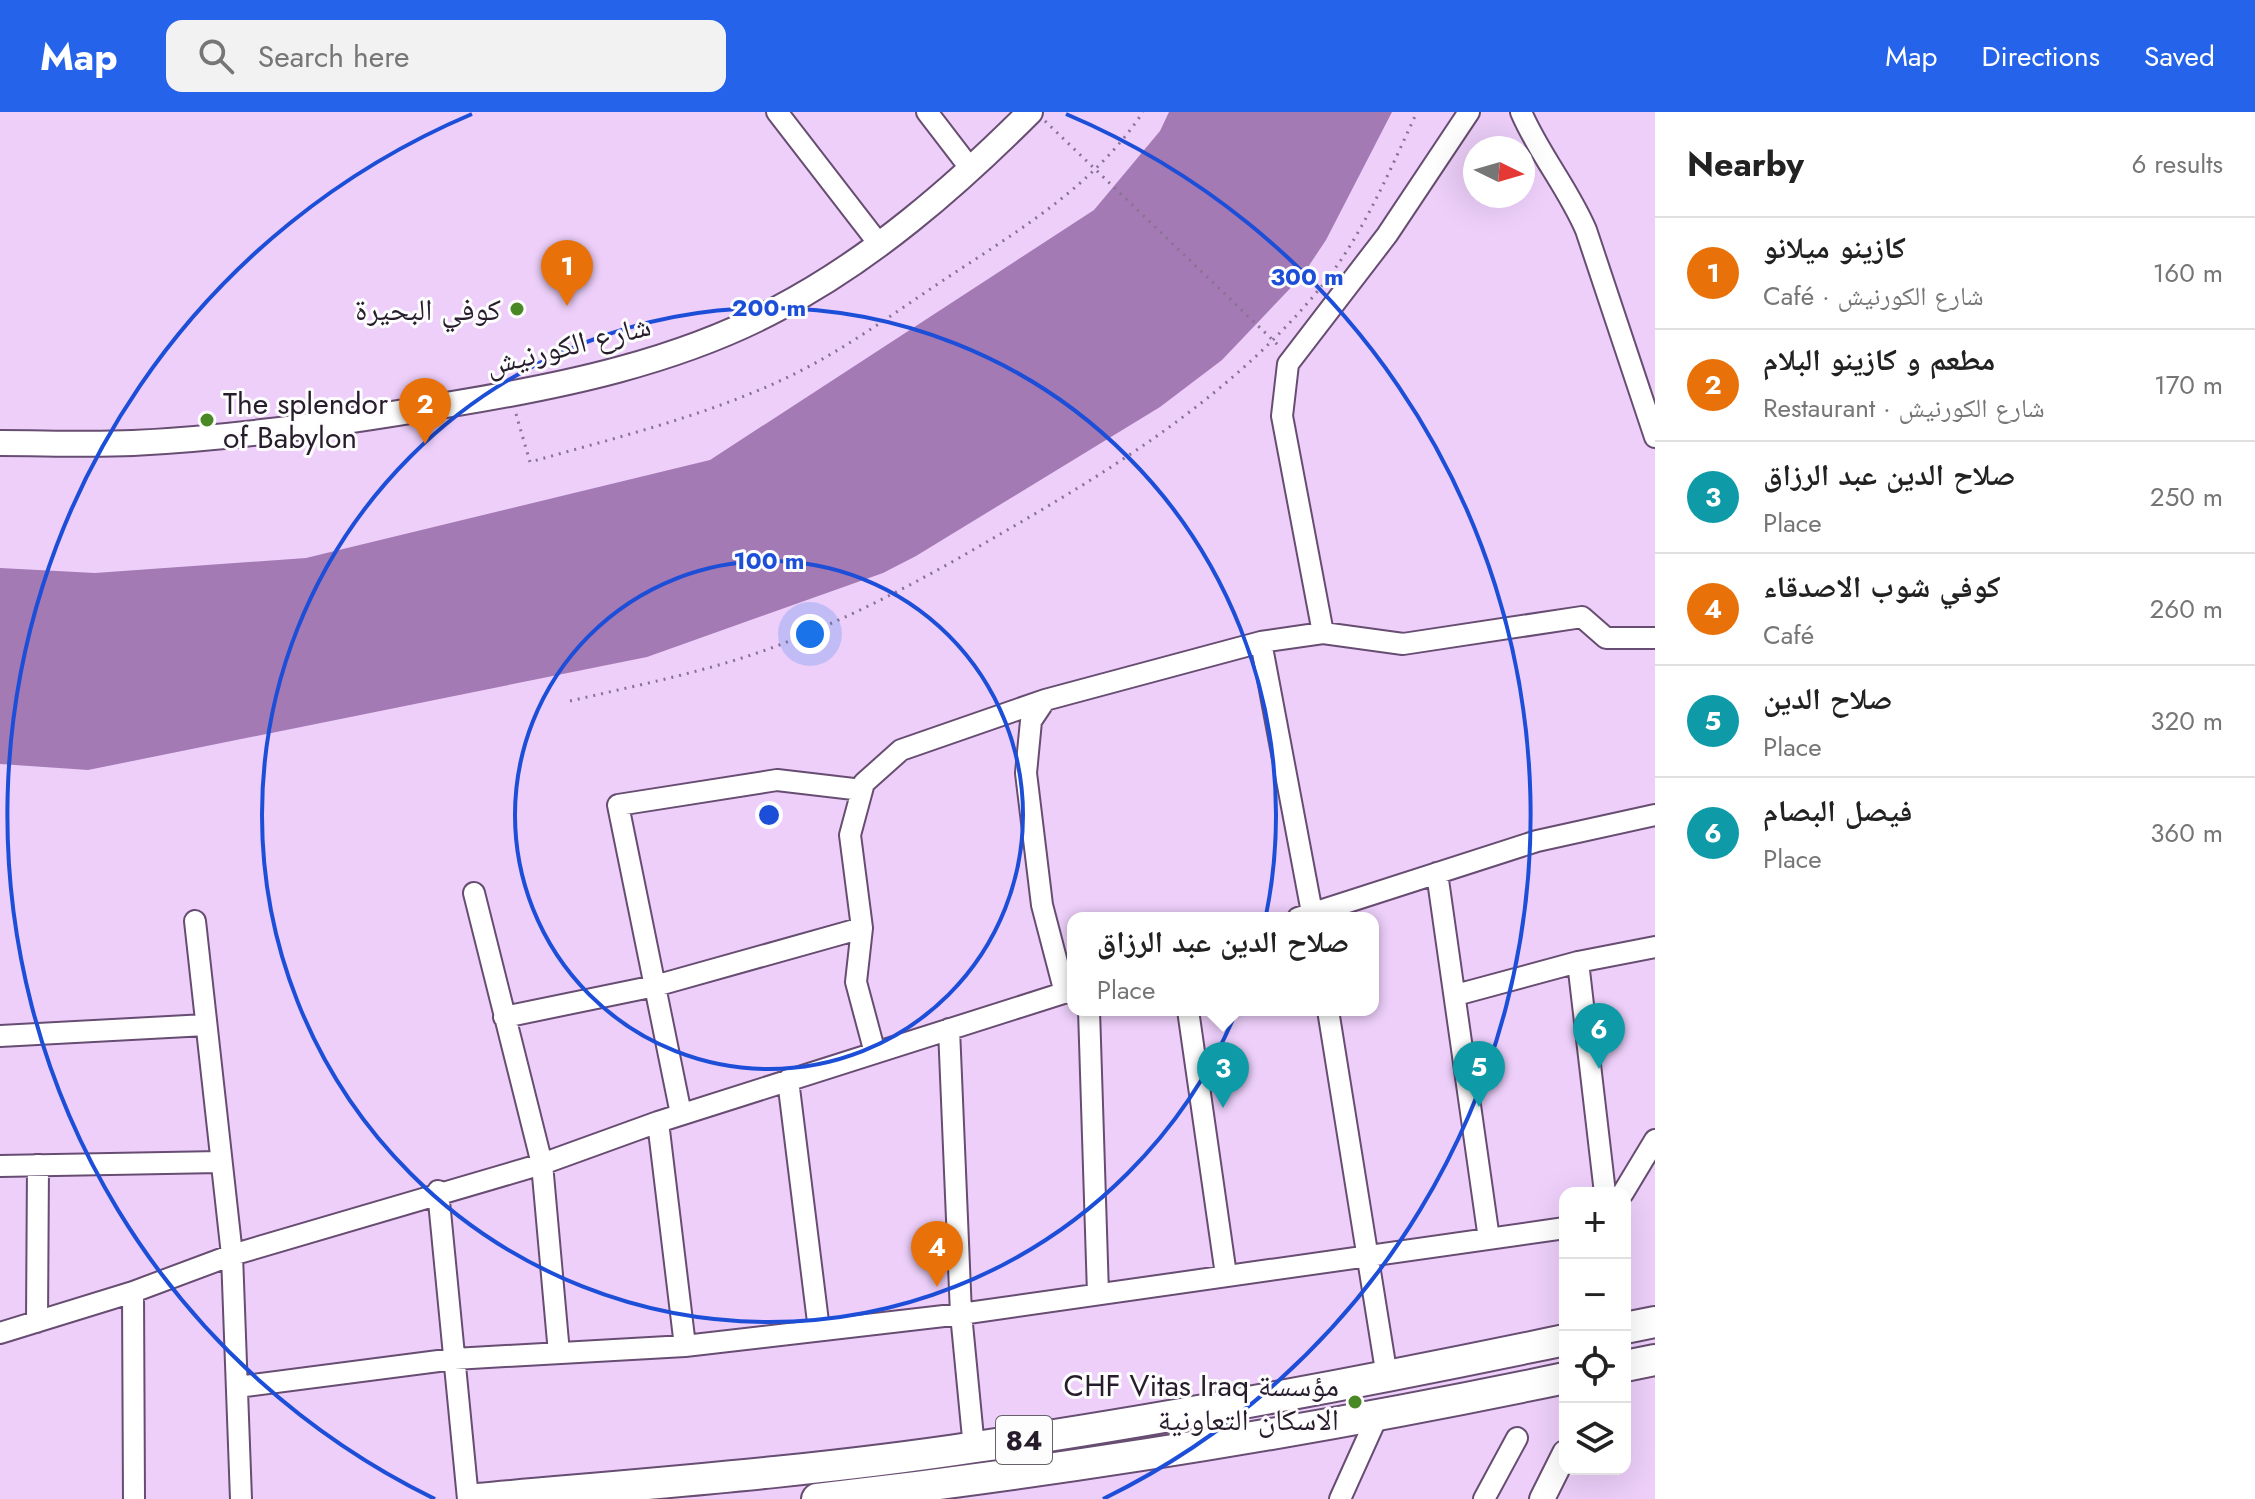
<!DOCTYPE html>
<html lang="en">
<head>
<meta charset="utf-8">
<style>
	:root { --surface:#fff; --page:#f2f2f2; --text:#222; --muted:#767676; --line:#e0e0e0; --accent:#2563eb }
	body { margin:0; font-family:Jost,"Noto Naskh Arabic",sans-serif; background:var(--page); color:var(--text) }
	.controls { position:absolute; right:24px; bottom:24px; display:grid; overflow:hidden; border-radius:16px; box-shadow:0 8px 32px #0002 }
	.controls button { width:72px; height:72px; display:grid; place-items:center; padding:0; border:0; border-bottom:2px solid var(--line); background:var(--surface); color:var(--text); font:40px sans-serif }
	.compass { position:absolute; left:1463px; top:24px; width:72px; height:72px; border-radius:50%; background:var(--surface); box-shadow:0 8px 32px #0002; rotate:95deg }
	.you { position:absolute; left:810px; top:522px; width:28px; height:28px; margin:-20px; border:6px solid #fff; border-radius:50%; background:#1a73e8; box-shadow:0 0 0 12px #1a73e833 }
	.badge { display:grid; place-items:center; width:52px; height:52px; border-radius:50%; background:var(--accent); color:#fff; font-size:26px; font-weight:700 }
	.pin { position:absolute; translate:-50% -66px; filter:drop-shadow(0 2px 4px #0008) }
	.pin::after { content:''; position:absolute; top:42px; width:28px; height:24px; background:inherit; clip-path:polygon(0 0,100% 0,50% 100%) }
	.popup { position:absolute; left:1067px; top:800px; width:312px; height:104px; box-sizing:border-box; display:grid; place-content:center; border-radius:16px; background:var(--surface); filter:drop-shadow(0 2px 6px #0005); font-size:26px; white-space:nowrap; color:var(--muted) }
	.popup b { font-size:30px; color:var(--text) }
	.popup::after { content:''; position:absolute; left:50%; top:100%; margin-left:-16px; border:16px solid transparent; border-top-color:var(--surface) }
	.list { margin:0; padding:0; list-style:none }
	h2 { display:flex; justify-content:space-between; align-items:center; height:104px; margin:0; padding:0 32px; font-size:34px }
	h2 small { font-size:26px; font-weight:400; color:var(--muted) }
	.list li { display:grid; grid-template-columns:52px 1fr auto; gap:24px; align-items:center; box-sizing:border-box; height:112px; padding:0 32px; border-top:2px solid var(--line) }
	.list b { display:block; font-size:30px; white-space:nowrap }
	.list p { margin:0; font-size:26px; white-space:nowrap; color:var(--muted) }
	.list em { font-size:26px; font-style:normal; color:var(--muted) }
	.icon { flex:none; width:44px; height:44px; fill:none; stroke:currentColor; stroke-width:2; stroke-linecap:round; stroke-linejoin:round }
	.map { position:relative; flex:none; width:1655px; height:1387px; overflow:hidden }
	header { display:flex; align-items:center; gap:48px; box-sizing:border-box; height:112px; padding:0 40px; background:var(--accent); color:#fff }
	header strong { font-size:38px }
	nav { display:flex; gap:44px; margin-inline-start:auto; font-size:28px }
	.search { width:560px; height:72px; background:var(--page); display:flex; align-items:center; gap:20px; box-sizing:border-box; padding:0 28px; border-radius:16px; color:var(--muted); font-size:30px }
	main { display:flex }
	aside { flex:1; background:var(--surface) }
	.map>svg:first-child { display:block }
</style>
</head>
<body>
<header>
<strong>Map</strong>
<div class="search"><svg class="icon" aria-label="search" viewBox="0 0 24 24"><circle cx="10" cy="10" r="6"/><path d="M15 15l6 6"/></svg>Search here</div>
<nav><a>Map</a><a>Directions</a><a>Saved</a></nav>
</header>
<main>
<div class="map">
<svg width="1655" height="1387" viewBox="0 0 1655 1387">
	<rect width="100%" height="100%" fill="#edcffa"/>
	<path fill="#a47ab5" d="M1169 0H1392L1326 128 1302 164 1222 248 1160 295 916 444 883 461 647 545 88 658 0 652V456L95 461 306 446 710 348 1094 98 1160 19Z"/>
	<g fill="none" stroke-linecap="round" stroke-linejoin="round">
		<g stroke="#674d71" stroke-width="24">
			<path id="minor" d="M777 0 879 132
				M927 0 970 56
				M1521 0C1539 42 1568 76 1586 118L1655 325
				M1323 521 1282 304 1288 252 1387 123 1469 0
				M1261 530 1313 806
				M1045 588 1031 609 1026 661 1042 793 1065 881
				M1437 761 1489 1127
				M474 781 542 1052 559 1241
				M1298 806 1537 729 1655 703
				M195 809 232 1143 241 1387
				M862 816 850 723 864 671 901 638 1045 588 1261 530 1323 521 1403 532 1582 505 1606 526H1655
				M1578 850 1605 1081
				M1456 883 1578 850 1655 835
				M1089 898 1098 1182
				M1188 898 1226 1163
				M1328 898 1387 1265
				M504 905 655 874 862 816 856 870 875 941
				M949 917 961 1202 974 1336
				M0 924 206 913
				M788 968 819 1218
				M681 1002 618 693 777 668 862 678
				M658 1010 685 1234
				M0 1054 220 1050
				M438 1079 468 1387
				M1623 1081 1655 1028
				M133 1180 134 1387
				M37 1210 38 1053
				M0 1221 133 1180 232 1143 542 1052 658 1010 1073 878
				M237 1275 454 1247 685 1234 961 1202 1565 1116
				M1340 1387 1377 1305
				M1484 1387 1517 1326"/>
		</g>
		<g stroke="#674d71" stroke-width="28">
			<path id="tertiary" d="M0 331C44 331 89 333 133 331 240 326 348 310 452 292 562 274 678 250 777 197 871 148 955 75 1030 0
				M1542 1387 1565 1341"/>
		</g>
		<g stroke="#674d71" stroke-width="34">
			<path id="primary" d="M1625 1216 1655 1210
				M1625 1254 1655 1248
				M477 1387C643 1372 811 1360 976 1335 1174 1306 1369 1269 1565 1228
				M817 1387C1068 1358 1317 1318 1565 1266"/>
		</g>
		<path stroke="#877390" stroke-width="3" stroke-dasharray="2 6" stroke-linecap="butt" d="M1045 9 1279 234
			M516 302 530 350C615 326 705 304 784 267 848 237 906 192 965 154 1032 110 1098 68 1143 0
			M570 589C634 574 700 561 763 539 846 509 926 466 1002 421 1120 353 1239 278 1325 170 1364 120 1390 58 1417 0"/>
		<use href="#minor" stroke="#fff" stroke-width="20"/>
		<use href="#tertiary" stroke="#fff" stroke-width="24"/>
		<use href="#primary" stroke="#fff" stroke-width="30"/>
	</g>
	<g fill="none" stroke="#1d4ed8" stroke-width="4">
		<circle cx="769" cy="703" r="254"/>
		<circle cx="769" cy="703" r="507"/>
		<path d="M435 1387A761 761 0 0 1 472 2M1066 2A761 761 0 0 1 1103 1387"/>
	</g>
	<g fill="#4a8725" stroke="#fdfdfd" stroke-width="3">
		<circle cx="517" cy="197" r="8"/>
		<circle cx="207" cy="308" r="8"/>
		<circle cx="1355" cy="1290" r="8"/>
	</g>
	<g text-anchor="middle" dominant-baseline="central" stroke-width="6" stroke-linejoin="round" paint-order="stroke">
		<rect fill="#fdfdfd" stroke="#67606b" stroke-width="2" x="996" y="1304" width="56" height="48" rx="6"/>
		<g font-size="28" font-weight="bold" fill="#271c2c">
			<text x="1024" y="1328">84</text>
		</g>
		<g font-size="30" fill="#271c2c" stroke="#fdfdfd" text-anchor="end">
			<text x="501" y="197">كوفي البحيرة</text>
			<text x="223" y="291" text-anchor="start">The splendor<tspan x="223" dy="34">of Babylon</tspan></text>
			<text x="1339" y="1273">CHF Vitas Iraq مؤسسة<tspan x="1339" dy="34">الاسكان التعاونية</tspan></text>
		</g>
		<g font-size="30" fill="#271c2c" stroke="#fdfdfd">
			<text transform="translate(568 233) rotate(-14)">شارع الكورنيش</text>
		</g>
	</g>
	<circle cx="769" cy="703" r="12" fill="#1d4ed8" stroke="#fdfdfd" stroke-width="4"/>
	<g font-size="24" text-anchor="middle" font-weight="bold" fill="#1d4ed8" stroke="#fdfdfd" stroke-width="6" stroke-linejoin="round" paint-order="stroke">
		<text x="1307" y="173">300 m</text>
		<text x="769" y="204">200 m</text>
		<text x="769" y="457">100 m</text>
	</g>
</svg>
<div class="controls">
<button>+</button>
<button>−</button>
<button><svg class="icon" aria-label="locate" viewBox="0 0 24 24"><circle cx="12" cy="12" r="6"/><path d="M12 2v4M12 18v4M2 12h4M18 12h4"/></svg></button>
<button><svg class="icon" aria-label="layers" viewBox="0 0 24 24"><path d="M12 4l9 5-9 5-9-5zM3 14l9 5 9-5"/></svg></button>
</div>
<svg class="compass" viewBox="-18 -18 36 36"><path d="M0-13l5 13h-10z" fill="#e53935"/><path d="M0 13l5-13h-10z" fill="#767676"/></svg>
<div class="you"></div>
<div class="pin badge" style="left:567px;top:194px;background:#e8710a">1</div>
<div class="pin badge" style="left:425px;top:332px;background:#e8710a">2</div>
<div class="pin badge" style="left:1223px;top:996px;background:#0f9aa8">3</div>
<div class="popup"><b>صلاح الدين عبد الرزاق</b>Place</div>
<div class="pin badge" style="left:937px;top:1175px;background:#e8710a">4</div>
<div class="pin badge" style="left:1479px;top:995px;background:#0f9aa8">5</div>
<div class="pin badge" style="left:1599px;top:957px;background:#0f9aa8">6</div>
</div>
<aside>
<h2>Nearby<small>6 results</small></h2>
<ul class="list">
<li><span class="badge" style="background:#e8710a">1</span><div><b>كازينو ميلانو</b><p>Café · شارع الكورنيش</p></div><em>160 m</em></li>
<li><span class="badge" style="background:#e8710a">2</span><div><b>مطعم و كازينو البلام</b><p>Restaurant · شارع الكورنيش</p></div><em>170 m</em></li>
<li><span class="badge" style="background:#0f9aa8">3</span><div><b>صلاح الدين عبد الرزاق</b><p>Place</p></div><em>250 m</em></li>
<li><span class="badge" style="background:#e8710a">4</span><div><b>كوفي شوب الاصدقاء</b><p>Café</p></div><em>260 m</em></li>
<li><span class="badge" style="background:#0f9aa8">5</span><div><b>صلاح الدين</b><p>Place</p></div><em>320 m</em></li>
<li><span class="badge" style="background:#0f9aa8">6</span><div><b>فيصل البصام</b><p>Place</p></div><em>360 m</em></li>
</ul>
</aside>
</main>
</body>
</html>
